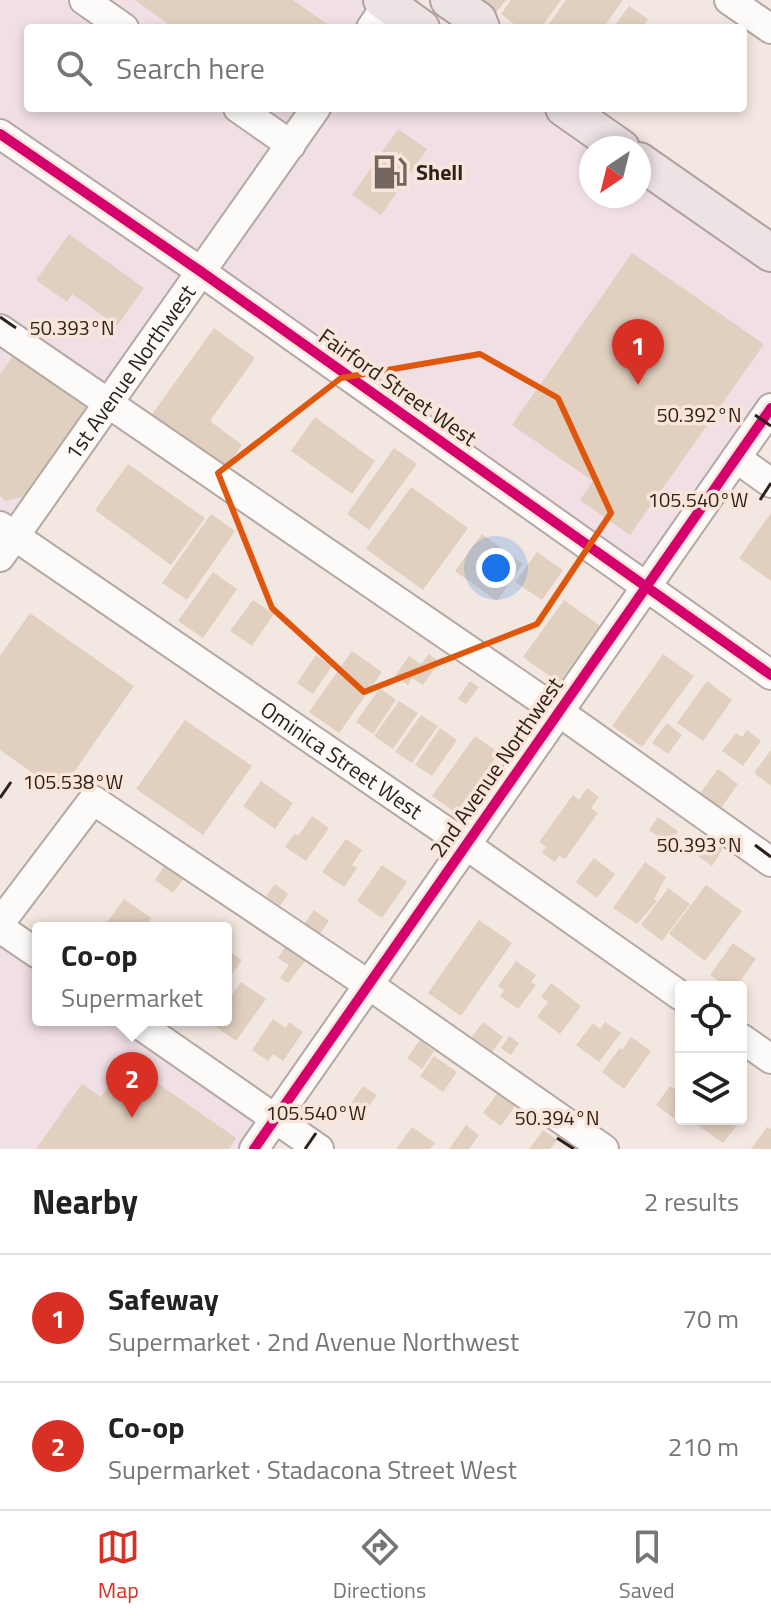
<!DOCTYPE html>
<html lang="en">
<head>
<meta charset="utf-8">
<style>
	:root { --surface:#fff; --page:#f2f2f2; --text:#222; --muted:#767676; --line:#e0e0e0; --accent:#d93025 }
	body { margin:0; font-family:"Titillium Web",sans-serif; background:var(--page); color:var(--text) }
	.controls { position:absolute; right:24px; bottom:24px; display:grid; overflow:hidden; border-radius:8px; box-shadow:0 4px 12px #0003 }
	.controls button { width:72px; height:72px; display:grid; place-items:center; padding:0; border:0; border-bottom:2px solid var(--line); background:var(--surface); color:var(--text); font:40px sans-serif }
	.compass { position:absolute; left:579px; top:136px; width:72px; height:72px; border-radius:50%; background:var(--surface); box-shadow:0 4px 12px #0003; rotate:215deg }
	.you { position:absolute; left:496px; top:568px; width:28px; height:28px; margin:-20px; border:6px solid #fff; border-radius:50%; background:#1a73e8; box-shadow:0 0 0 12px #1a73e833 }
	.badge { display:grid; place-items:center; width:52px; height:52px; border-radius:50%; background:var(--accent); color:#fff; font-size:26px; font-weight:700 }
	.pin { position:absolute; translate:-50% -66px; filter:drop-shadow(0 2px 4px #0008) }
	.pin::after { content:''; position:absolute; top:42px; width:28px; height:24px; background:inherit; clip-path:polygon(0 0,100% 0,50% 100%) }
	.popup { position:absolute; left:32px; top:922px; width:200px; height:104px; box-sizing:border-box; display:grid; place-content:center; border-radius:8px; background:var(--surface); filter:drop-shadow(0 2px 6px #0005); font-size:26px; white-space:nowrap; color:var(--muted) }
	.popup b { font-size:30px; color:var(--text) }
	.popup::after { content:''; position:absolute; left:50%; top:100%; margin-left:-16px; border:16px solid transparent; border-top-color:var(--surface) }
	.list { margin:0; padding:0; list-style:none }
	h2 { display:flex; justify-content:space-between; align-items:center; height:104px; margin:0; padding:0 32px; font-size:34px }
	h2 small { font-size:26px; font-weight:400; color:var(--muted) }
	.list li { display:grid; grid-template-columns:52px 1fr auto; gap:24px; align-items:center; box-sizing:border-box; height:128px; padding:0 32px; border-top:2px solid var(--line) }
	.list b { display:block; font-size:30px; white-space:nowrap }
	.list p { margin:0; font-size:26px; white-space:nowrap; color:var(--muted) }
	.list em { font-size:26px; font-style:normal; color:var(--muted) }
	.icon { flex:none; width:44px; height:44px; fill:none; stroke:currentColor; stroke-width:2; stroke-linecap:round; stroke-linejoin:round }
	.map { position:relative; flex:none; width:771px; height:1149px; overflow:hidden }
	.search { position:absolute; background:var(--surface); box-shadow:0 4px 12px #0003; left:24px; right:24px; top:24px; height:88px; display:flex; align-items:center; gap:20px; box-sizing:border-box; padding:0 28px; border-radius:8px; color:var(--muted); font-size:30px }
	.sheet { height:360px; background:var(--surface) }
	nav { display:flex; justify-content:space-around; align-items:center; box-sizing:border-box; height:112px; border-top:2px solid var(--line); background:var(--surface); font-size:22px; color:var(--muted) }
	nav a { display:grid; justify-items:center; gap:4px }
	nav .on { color:var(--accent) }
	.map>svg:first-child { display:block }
</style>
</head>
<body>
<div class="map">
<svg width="771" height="1149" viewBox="0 0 771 1149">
	<rect width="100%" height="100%" fill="#f3e7e1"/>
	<path fill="#f0dfe5" d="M0 0H390L421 28H28V108H564L591 148V196H639V161L771 253V408L646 587 200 272 0 557Z
		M0 928 38 954V1020H133L276 1118 254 1149H0Z"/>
	<path fill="#e1d0bf" d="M135 0H293L333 28H174Z
		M475 0H506L495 14Z
		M511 0H561L541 28H519L501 14Z
		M566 0H623L603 28H546Z
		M629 6 648 19 642 28H613Z
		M398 129 427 149 381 215 352 195Z
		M69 234 144 288 117 326 72 294 67 302 36 280Z
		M632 253 764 344 630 535 580 500 593 481 512 425Z
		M214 328 255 358 210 421 242 445 219 477 145 424Z
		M13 356 87 408 25 496 6 501 0 496V374Z
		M315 417 375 461 352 494 291 451Z
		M394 448 417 464 369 530 347 514Z
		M128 464 205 518 171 565 95 510Z
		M411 487 468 528 423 590 366 549Z
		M771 513V581L739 558Z
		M211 514 235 531 187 600 162 583Z
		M482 534 523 564 497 601 455 571Z
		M537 552 563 570 542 600 515 582Z
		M213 572 237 589 203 638 178 621Z
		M253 600 274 614 252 646 230 631Z
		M564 600 600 626 559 683 523 657Z
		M30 613 134 686 60 792 0 750V656Z
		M352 651 382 672 339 733 309 712Z
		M429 654 439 662 423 685 412 678 408 685 395 676 409 656 421 664Z
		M663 654 694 676 642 747 612 726Z
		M316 655 332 666 313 694 297 683Z
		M470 681 479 687 466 704 458 699Z
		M707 681 732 700 703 741 677 723Z
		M380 688 396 700 373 734 356 722Z
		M399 701 418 713 393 749 374 736Z
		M421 715 438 726 412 763 395 752Z
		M185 720 252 766 203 835 136 789Z
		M667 723 682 735 668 754 652 743Z
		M440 728 457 740 432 776 415 765Z
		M747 730 761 741 743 766 722 751 736 733 742 737Z
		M475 736 499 753 456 813 432 796Z
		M771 750V786L754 773Z
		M718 769 738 784 719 811 698 796Z
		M261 781 293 803 275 829 243 806Z
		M587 788 599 797 591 808 598 813 565 859 559 856 555 862 542 853 546 847 539 842 573 795 579 800Z
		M312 816 329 828 306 861 285 847 294 834 298 836Z
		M658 817 678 831 669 844 649 830Z
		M707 837 723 848 712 866 695 854Z
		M346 839 362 850 352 865 357 868 344 887 322 872Z
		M594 858 615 874 597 898 576 882Z
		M169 859 188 872 173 893 155 880Z
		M645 862 666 877 654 899 657 901 637 924 613 908Z
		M382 865 407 882 382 918 357 901Z
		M275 884 288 894 280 906 266 896Z
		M706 885 742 911 705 961 669 934Z
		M668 888 690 904 662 941 641 925Z
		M124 899 151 918 145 928H103Z
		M314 910 329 921 318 936 303 926Z
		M479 920 512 943 461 1016 428 993Z
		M288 943 308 957 288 983 280 978 289 965 278 958Z
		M733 943 756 959 736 987H727L710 975Z
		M226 949 242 960 226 982Z
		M516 961 536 975 531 982 536 985 518 1009 500 996 504 990 498 986Z
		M241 982 266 999 236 1041 212 1024 214 1020H226V1003Z
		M551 983 581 1006 560 1034 537 1017 548 1002 541 997Z
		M273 1019 286 1028 289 1022 303 1032 283 1061 273 1054 268 1061 252 1050Z
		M483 1022 503 1037 486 1060 466 1045Z
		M605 1022 621 1033 599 1062 576 1045 593 1023 600 1029Z
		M509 1036 519 1043 511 1055 501 1048Z
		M631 1037 651 1051 624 1089 602 1072 620 1048 622 1050Z
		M420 1040 434 1051 422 1069 407 1058Z
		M434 1056 457 1072 443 1092 420 1076Z
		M126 1061 236 1138 229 1149H36L82 1084 101 1097Z
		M681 1079V1119H684L681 1123 656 1105 670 1086 674 1089Z
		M363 1086 377 1095 358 1122 345 1112Z
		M497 1094 515 1106 501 1126 483 1113Z
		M689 1119H737L740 1121 723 1143Z
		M466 1125 479 1135 469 1149H449Z
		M412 1127 435 1143 430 1149H396Z
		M767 1127 771 1129V1149H751Z
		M543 1130 557 1140 550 1149H529Z"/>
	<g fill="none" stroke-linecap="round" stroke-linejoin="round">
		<g stroke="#b4a8a2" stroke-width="32">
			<g id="minor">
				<path d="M84 0 124 28"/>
				<path d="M729 0 771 29"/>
				<path d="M371 28 390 0"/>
				<path d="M238 108 291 145"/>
				<path d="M0 134 200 271 771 675"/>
				<path d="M0 329 559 712 771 862"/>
				<path d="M736 458 771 483"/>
				<path id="s1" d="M0 526 466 845 681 996"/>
				<path id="s2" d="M0 557 316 108"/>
				<path d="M0 923 93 800 369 985 604 1149"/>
				<path d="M0 928 38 954"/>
				<path d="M133 1020 319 1149"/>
				<path d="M741 1038 771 1059"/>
				<path d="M254 1149 771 408"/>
			</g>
		</g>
		<g stroke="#b2a09f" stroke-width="40">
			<path id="major" d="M382 0 421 28
				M449 0 478 20 481 28
				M564 108 621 148
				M639 161 771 253"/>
		</g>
		<use href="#minor" stroke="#fdfbfa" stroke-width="28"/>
		<use href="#major" stroke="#ece3e4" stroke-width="36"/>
		<g stroke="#fae5da" stroke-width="15">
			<path id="cycleway" d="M0 134 200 271 771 675
				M254 1149 771 408"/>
		</g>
		<use href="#cycleway" stroke="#d6006c" stroke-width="10"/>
	</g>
	<path fill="none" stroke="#df560d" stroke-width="6" stroke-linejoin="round" d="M480 354 558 398 611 513 537 624 364 692 272 608 218 473 341 378Z"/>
	<path fill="none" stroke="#2e211a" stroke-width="3" d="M0 317 16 328M755 415 771 426M760 500 771 483M0 798 11 782M755 845 771 857M557 1138 574 1149M305 1149 316 1133"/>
	<defs>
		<g id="fuel-bare" transform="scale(2.76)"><path d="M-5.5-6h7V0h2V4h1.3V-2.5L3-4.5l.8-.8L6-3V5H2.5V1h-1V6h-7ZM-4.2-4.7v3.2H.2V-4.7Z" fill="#736660" stroke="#fae5da" stroke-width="2.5" paint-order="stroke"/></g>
	</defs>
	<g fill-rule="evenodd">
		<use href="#fuel-bare" x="390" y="172"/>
	</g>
	<g text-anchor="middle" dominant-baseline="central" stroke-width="7" stroke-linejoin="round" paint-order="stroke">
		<g font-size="22" font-weight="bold" fill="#2e211a" stroke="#fae5da" text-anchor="start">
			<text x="416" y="172">Shell</text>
		</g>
		<g font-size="22" fill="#2e211a" stroke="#fae5da">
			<text stroke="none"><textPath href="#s2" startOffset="226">1st Avenue Northwest</textPath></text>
			<text transform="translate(398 387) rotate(35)">Fairford Street West</text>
			<text stroke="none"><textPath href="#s1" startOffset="414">Ominica Street West</textPath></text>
			<text transform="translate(496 767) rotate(-55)">2nd Avenue Northwest</text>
		</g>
	</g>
	<g font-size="20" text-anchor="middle" fill="#2e211a" stroke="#fae5da" stroke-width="7" stroke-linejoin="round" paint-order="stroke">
		<text x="72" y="335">50.393°N</text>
		<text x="699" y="422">50.392°N</text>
		<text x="698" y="507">105.540°W</text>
		<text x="73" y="789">105.538°W</text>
		<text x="699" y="852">50.393°N</text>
		<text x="316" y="1120">105.540°W</text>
		<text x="557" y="1125">50.394°N</text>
	</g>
</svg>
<div class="controls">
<button><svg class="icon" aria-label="locate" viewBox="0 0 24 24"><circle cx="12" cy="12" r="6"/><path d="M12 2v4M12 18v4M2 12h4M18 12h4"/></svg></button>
<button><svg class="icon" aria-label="layers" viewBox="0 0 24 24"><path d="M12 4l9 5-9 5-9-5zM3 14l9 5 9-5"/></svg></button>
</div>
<svg class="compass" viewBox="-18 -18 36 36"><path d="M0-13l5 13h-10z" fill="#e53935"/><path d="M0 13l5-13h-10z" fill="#767676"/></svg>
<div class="you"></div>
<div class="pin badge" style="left:638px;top:385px">1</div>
<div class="pin badge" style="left:132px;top:1118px">2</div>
<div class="popup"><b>Co-op</b>Supermarket</div>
<div class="search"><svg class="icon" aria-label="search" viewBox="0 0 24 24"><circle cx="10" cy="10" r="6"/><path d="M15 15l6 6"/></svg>Search here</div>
</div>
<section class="sheet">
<h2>Nearby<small>2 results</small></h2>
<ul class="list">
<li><span class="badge">1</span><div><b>Safeway</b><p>Supermarket · 2nd Avenue Northwest</p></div><em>70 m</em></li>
<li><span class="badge">2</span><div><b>Co-op</b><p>Supermarket · Stadacona Street West</p></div><em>210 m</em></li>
</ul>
</section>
<nav>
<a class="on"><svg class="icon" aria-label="map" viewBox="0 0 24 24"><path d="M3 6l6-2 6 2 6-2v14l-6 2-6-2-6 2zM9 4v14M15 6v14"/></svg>Map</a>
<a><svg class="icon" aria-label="directions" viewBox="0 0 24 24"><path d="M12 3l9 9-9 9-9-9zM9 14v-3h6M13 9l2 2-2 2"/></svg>Directions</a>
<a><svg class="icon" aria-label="saved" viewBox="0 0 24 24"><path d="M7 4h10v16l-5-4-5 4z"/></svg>Saved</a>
</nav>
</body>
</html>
